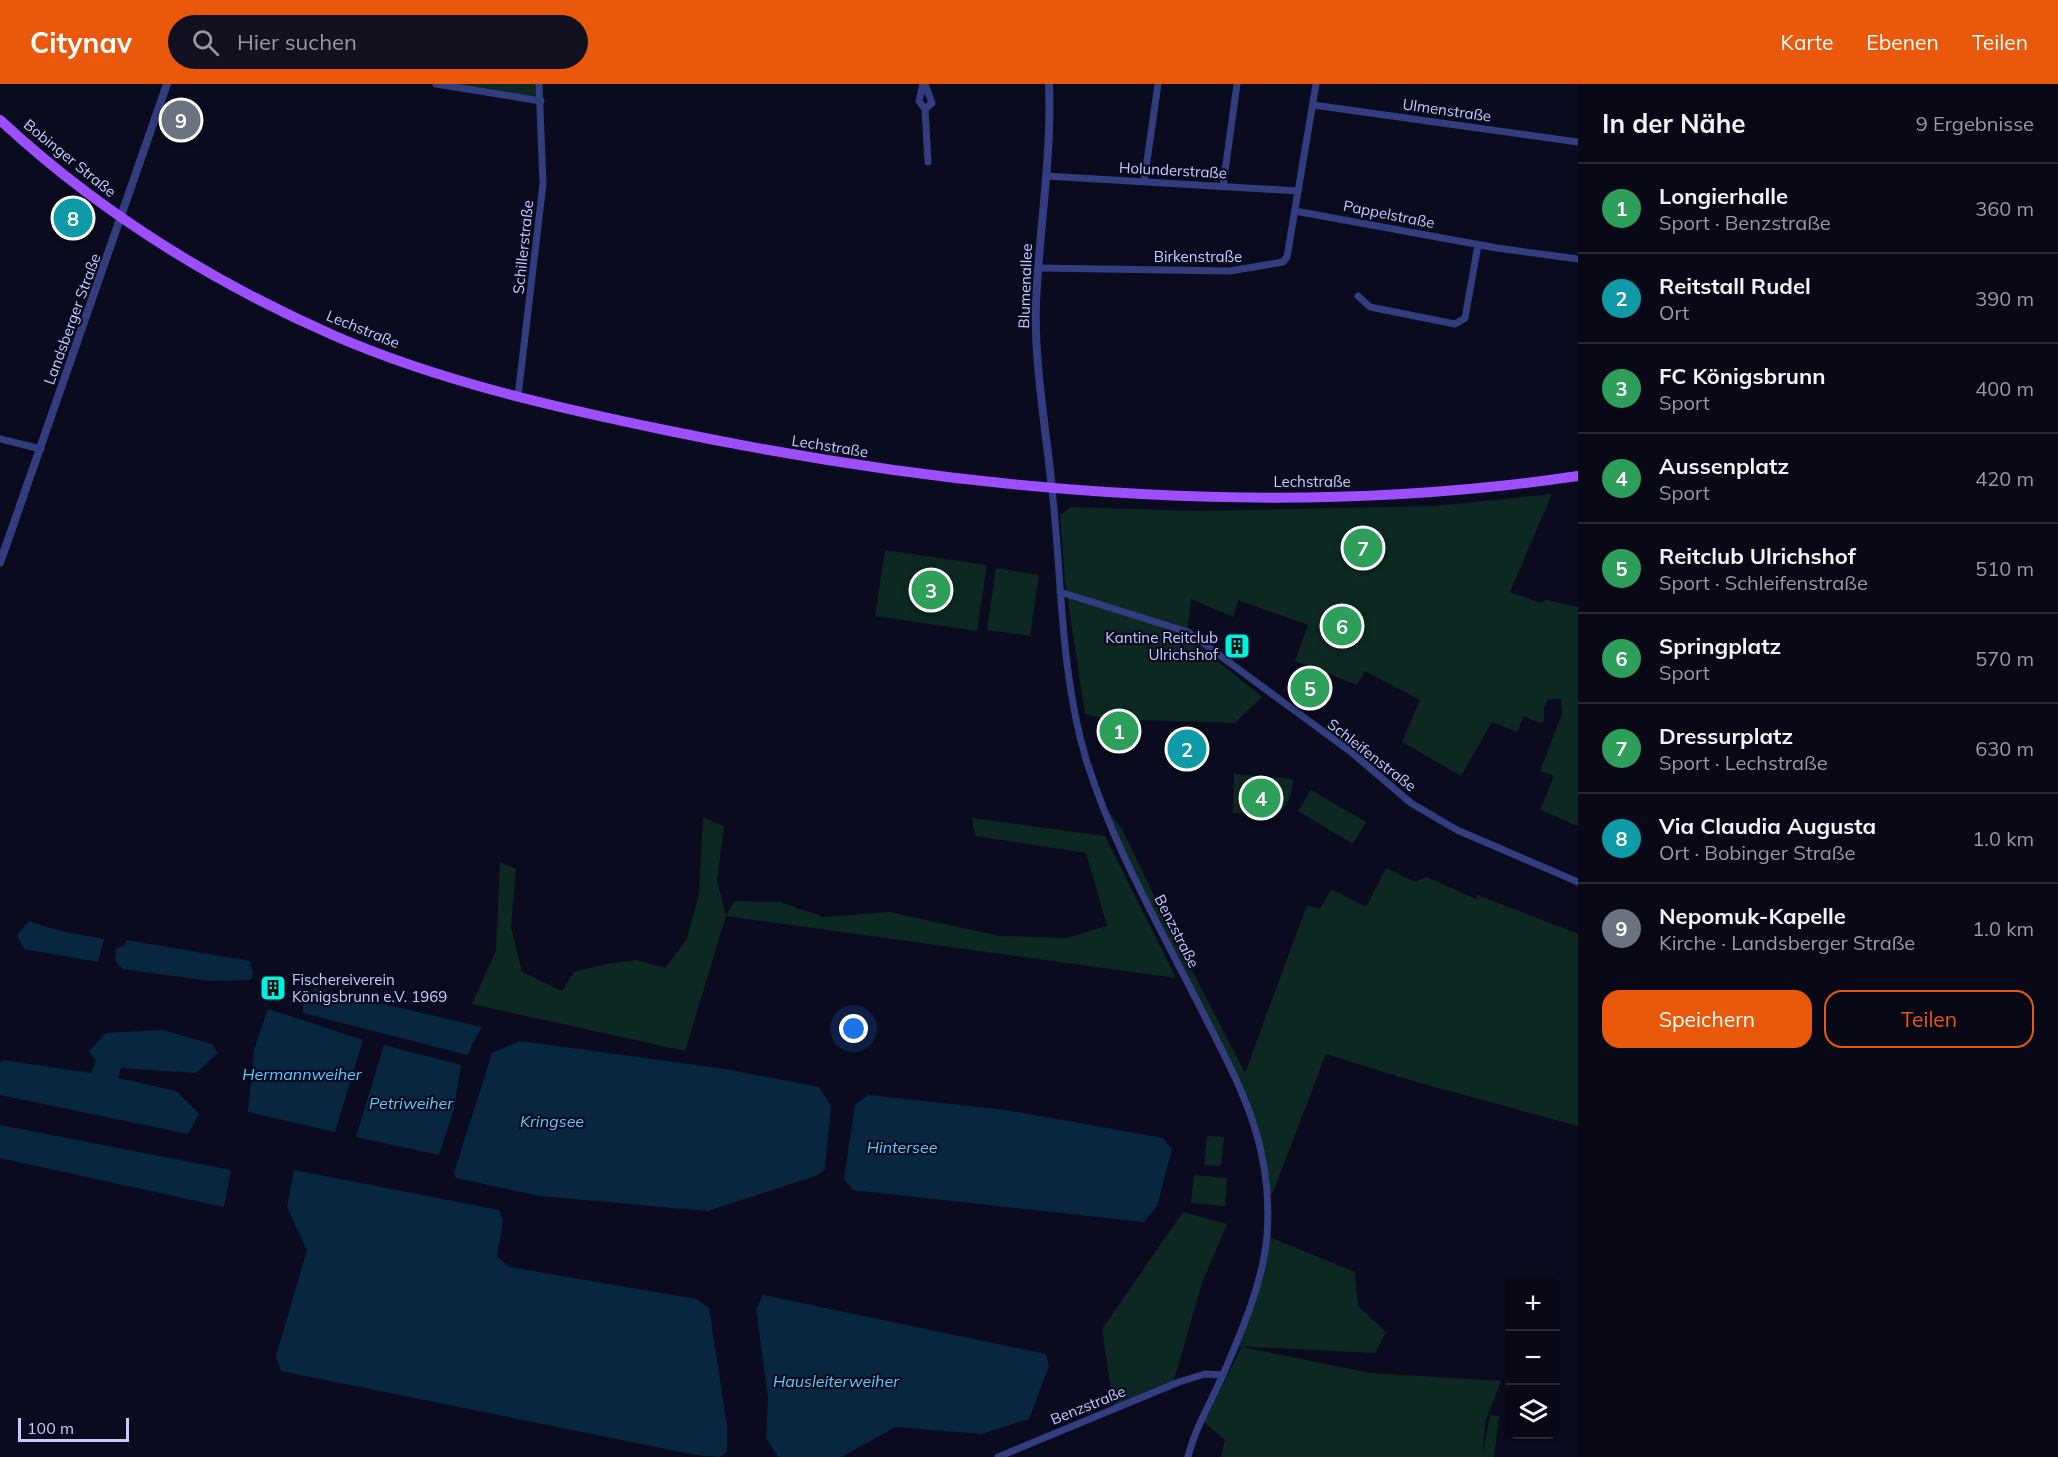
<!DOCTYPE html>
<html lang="de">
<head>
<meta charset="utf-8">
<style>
	:root { --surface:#080816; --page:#11111f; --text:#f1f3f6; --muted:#989aa1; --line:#292935; --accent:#ea580c }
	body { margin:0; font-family:Mulish,sans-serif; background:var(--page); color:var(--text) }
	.controls { position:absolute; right:18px; bottom:18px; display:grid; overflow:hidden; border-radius:12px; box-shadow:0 2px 4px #0004 }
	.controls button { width:54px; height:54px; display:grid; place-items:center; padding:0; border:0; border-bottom:2px solid var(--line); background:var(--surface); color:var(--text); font:30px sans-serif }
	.scale { position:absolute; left:18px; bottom:15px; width:111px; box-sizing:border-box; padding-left:6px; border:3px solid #c7cbff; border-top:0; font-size:16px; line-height:21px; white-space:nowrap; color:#c7cbff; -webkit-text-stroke:4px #0a0b1e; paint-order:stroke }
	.you { position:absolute; left:854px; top:945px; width:21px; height:21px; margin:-15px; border:4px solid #fff; border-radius:50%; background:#1a73e8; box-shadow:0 0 0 9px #1a73e833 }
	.badge { display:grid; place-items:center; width:39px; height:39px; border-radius:50%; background:var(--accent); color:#fff; font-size:20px; font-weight:700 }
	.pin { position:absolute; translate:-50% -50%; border:3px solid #fff; box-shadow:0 2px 6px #0006 }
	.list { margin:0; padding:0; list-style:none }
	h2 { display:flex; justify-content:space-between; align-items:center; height:78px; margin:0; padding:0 24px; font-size:26px }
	h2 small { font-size:20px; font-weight:400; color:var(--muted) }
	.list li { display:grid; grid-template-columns:39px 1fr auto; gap:18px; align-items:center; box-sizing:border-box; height:90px; padding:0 24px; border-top:2px solid var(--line) }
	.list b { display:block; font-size:22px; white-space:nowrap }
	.list p { margin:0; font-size:20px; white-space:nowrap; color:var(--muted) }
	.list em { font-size:20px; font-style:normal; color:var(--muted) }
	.actions { display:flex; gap:12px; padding:18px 24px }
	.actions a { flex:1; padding:14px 0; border:2px solid var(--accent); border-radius:18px; text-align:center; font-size:21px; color:var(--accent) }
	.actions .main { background:var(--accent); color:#fff }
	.icon { flex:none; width:33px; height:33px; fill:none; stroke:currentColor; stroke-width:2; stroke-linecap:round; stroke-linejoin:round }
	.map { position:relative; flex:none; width:1578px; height:1373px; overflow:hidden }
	header { display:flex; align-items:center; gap:36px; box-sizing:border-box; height:84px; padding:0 30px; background:var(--accent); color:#fff }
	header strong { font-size:28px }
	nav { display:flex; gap:33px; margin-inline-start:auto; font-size:21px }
	.search { width:420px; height:54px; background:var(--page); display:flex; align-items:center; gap:15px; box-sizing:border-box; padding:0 21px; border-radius:33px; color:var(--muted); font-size:22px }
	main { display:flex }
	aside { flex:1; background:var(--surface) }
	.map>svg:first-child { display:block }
</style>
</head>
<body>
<header>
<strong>Citynav</strong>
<div class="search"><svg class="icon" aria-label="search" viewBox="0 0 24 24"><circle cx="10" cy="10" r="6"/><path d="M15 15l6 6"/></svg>Hier suchen</div>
<nav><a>Karte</a><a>Ebenen</a><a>Teilen</a></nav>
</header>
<main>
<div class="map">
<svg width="1578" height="1373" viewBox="0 0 1578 1373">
	<rect width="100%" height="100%" fill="#0a0b1e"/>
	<path fill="#0d2822" d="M448 0H537L538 16Z
		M1552 410 1510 508 1541 519 1546 516 1578 523V742L1540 726 1554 692 1540 687 1562 630 1561 615H1548L1544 625V638L1540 639 1524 632 1517 648 1492 638 1461 692 1402 658 1420 616 1365 587 1357 601 1295 577 1308 541 1238 516 1233 533 1191 515 1187 552 1262 613 1235 639 1106 635 1085 630 1065 497 1060 431 1071 423 1198 427 1434 422Z
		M885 466 987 481 977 547 875 532Z
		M996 484 1039 491 1030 552 987 546Z
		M1234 690 1293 695C1293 706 1288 722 1280 729H1233Z
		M1311 706 1366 738 1353 760 1298 727Z
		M1111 730 1122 745 1166 836 1245 989 1307 821 1320 825 1331 805 1366 823 1386 784 1415 798 1426 793 1476 815 1478 811 1578 850V1042L1413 997 1326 970 1273 1108 1267 1116 1251 1028 1107 731Z
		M703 733 724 742 717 797 726 831 735 817 779 818 824 833 889 828 1000 852 1065 854 1107 842 1086 769 975 752 972 734 1105 752 1176 894 726 832 685 967 472 920 496 866 500 778 516 785 511 843 522 888 562 907 574 888 606 880 636 876 665 884 687 855 699 810Z
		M1207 1052 1224 1053 1221 1082 1204 1081Z
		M1194 1091 1227 1094 1225 1122 1191 1119Z
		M1183 1128 1227 1140 1202 1199 1173 1300 1114 1325 1102 1245Z
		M1267 1152 1355 1188 1358 1222 1386 1248 1375 1269 1234 1262 1251 1218Z
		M1242 1263 1370 1289 1501 1297 1485 1338 1483 1370 1490 1331 1499 1332 1494 1373H1221L1225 1356 1204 1338Z"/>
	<path fill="#082640" d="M29 837C53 847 78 850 104 855L98 878 24 865 17 851Z
		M126 856 250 877 253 890 251 896 210 897 122 885 115 876 116 864 124 862Z
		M315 904 482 943 467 971 303 929V914Z
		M268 925 363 956 335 1048 248 1028 254 966Z
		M162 946 212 960 218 969 196 989 121 984 118 994 176 1007 199 1030 188 1050 0 1011V979L3 976 91 989 96 977 89 967 106 949Z
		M520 957 725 985 819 1003 831 1021 825 1085 816 1092 708 1127 540 1112 456 1094 454 1089 492 969Z
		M384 961 461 981 454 1025 439 1071 356 1053Z
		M868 1011 1006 1026 1163 1054 1172 1065 1157 1122 1144 1138 853 1106 844 1095 855 1021Z
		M0 1041 231 1086 224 1123 0 1074Z
		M294 1086 499 1126 503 1137 497 1173 510 1183 696 1215 709 1224 727 1342V1368L720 1373 696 1371 281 1287 276 1272 307 1166 287 1123Z
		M763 1211 1046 1270 1049 1282 1029 1335 981 1350 896 1343 841 1373H778L766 1354 768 1313 756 1225Z"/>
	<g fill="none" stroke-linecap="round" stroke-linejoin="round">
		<path stroke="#323d80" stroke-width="7" d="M436 0 541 17
			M923 0 919 17 925 25 932 19 925 0
			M1313 21 1578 58
			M925 25 928 78
			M1046 92 1298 107
			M1144 98 1158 0
			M1223 102 1237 0
			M1295 127 1497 164 1578 175
			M1038 184 1230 187 1283 178 1287 173 1316 0
			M1358 212 1370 223 1455 240 1465 234 1478 161
			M518 312 543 100 539 0
			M0 355 41 365
			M1052 405C1062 495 1060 588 1086 675 1113 762 1159 842 1200 923 1239 1000 1274 1060 1267 1151 1263 1199 1241 1249 1222 1293 1210 1320 1195 1344 1188 1373
			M1060 508 1188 548 1351 668 1411 719 1457 746 1578 798
			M998 1373 1179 1298 1205 1290 1223 1291"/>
		<path stroke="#323d80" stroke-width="8" d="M1049 0C1052 73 1039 146 1036 219 1034 280 1046 344 1052 405
			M0 479 167 0"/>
		<path stroke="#9d4eff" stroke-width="10" d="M0 36C99 128 212 198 335 252 439 297 554 323 665 346 963 408 1275 437 1578 392"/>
	</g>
	<defs>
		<g id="building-square" transform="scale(1.35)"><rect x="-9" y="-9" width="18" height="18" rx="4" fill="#00f2df" stroke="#0a0b1e"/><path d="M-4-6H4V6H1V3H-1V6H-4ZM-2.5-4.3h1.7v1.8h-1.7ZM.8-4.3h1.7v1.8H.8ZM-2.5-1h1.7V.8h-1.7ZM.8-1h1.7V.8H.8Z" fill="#111"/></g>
	</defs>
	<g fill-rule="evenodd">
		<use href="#building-square" x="1237" y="562"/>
		<use href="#building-square" x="273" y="904"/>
	</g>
	<g text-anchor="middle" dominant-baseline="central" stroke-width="4.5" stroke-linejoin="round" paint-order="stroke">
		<g font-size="15" fill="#c7cbff" stroke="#0a0b1e">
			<text transform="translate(1447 26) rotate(8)">Ulmenstraße</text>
			<text transform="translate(70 74) rotate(39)">Bobinger Straße</text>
			<text transform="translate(1173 86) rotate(3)">Holunderstraße</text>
			<text transform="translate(1389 130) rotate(11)">Pappelstraße</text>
			<text transform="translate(523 163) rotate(-84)">Schillerstraße</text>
			<text x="1198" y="172">Birkenstraße</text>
			<text transform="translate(1025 202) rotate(-88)">Blumenallee</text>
			<text transform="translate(72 235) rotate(-70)">Landsberger Straße</text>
			<text transform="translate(363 245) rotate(22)">Lechstraße</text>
			<text transform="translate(830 362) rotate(9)">Lechstraße</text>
			<text x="1312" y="397">Lechstraße</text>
			<text transform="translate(1372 671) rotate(38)">Schleifenstraße</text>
			<text transform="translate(1177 847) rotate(63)">Benzstraße</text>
			<text transform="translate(1088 1321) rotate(-22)">Benzstraße</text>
		</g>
		<g font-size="15" fill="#c7cbff" stroke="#0a0b1e" text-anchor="end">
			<text x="1218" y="553">Kantine Reitclub<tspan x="1218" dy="17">Ulrichshof</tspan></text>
			<text x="292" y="895" text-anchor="start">Fischereiverein<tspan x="292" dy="17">Königsbrunn e.V. 1969</tspan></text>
		</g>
		<g font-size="16" font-style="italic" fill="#55cfff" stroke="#0a0b1e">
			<text x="302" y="990">Hermannweiher</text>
			<text x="411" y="1019">Petriweiher</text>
			<text x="552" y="1037">Kringsee</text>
			<text x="902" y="1063">Hintersee</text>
			<text x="836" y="1297">Hausleiterweiher</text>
		</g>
	</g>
</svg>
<div class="controls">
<button>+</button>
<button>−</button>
<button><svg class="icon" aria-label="layers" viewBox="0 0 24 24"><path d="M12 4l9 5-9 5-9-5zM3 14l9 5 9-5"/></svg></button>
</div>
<div class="scale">100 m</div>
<div class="you"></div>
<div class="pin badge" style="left:1119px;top:647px;background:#2e9e5b">1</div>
<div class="pin badge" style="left:1187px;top:665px;background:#0f9aa8">2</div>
<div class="pin badge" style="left:931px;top:506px;background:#2e9e5b">3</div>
<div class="pin badge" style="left:1261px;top:714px;background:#2e9e5b">4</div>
<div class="pin badge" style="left:1310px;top:604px;background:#2e9e5b">5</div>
<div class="pin badge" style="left:1342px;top:542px;background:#2e9e5b">6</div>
<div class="pin badge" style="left:1363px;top:464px;background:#2e9e5b">7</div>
<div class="pin badge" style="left:73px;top:134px;background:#0f9aa8">8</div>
<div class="pin badge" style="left:181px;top:36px;background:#6b7280">9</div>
</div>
<aside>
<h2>In der Nähe<small>9 Ergebnisse</small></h2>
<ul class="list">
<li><span class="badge" style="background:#2e9e5b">1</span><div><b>Longierhalle</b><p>Sport · Benzstraße</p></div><em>360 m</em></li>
<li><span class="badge" style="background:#0f9aa8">2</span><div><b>Reitstall Rudel</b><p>Ort</p></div><em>390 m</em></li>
<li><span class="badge" style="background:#2e9e5b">3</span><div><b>FC Königsbrunn</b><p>Sport</p></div><em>400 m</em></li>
<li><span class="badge" style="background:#2e9e5b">4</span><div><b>Aussenplatz</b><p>Sport</p></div><em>420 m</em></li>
<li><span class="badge" style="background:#2e9e5b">5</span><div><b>Reitclub Ulrichshof</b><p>Sport · Schleifenstraße</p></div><em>510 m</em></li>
<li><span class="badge" style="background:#2e9e5b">6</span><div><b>Springplatz</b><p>Sport</p></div><em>570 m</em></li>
<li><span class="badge" style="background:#2e9e5b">7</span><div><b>Dressurplatz</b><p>Sport · Lechstraße</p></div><em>630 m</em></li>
<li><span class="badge" style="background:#0f9aa8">8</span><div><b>Via Claudia Augusta</b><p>Ort · Bobinger Straße</p></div><em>1.0 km</em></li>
<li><span class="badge" style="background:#6b7280">9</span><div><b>Nepomuk-Kapelle</b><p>Kirche · Landsberger Straße</p></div><em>1.0 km</em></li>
</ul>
<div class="actions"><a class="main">Speichern</a><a>Teilen</a></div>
</aside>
</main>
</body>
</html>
